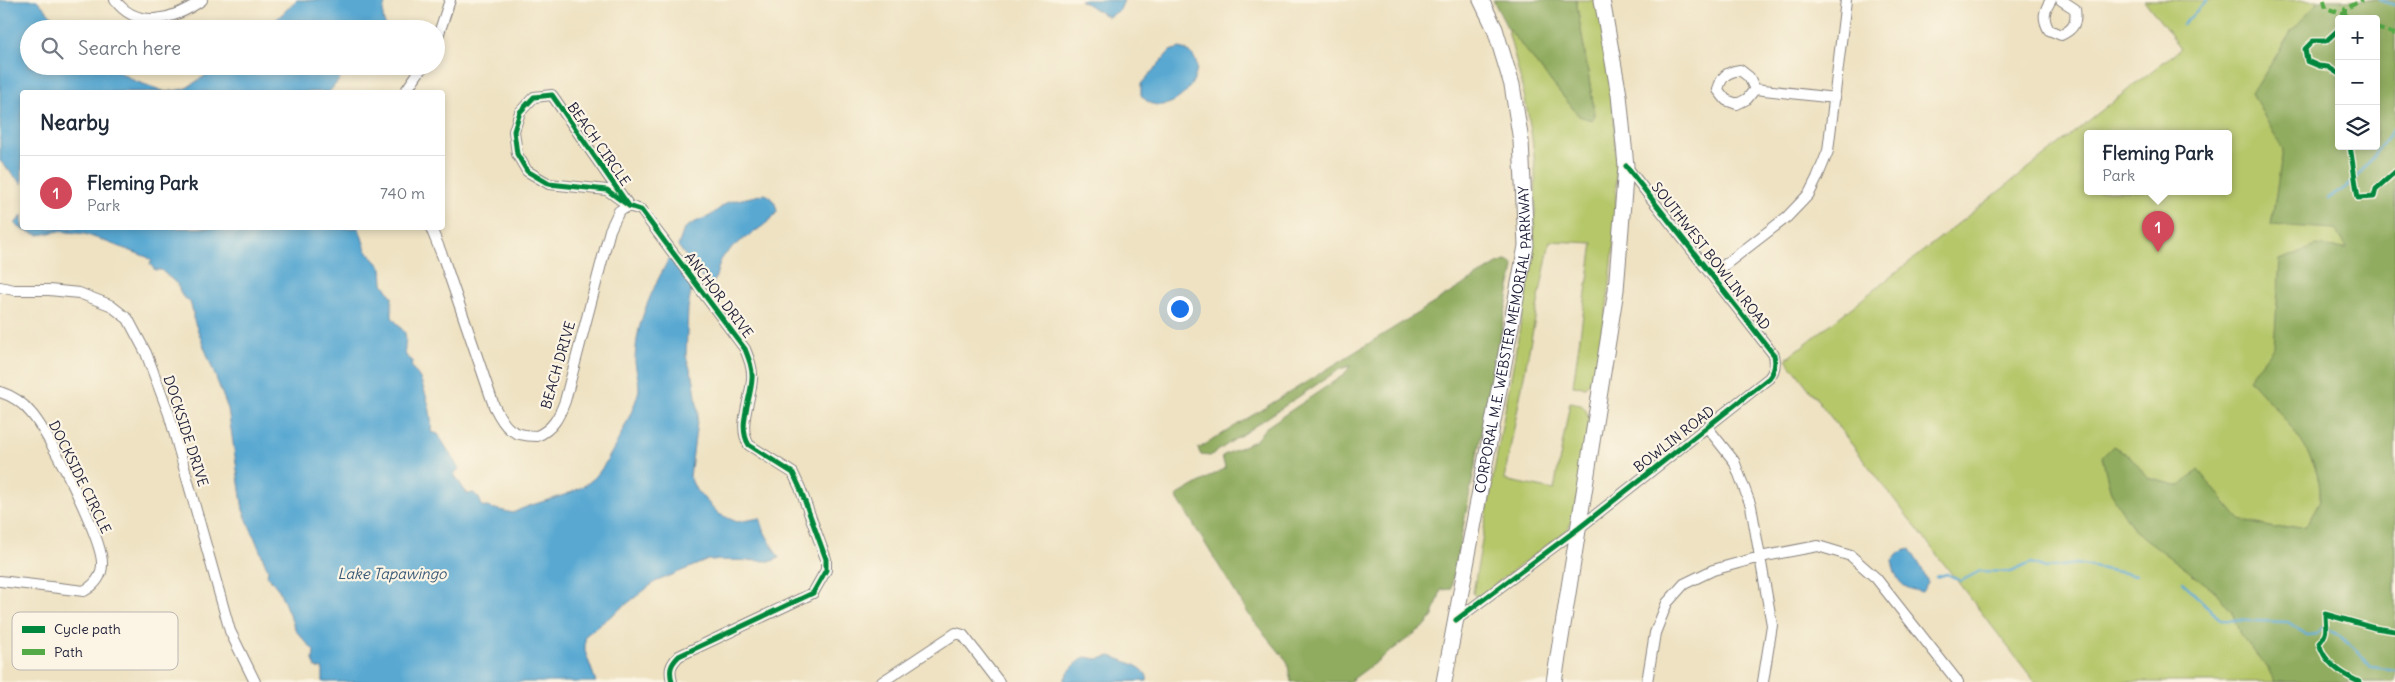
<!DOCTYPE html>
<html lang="en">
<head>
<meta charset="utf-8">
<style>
	:root { --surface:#fff; --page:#f6f6f7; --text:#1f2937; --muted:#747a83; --line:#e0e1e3; --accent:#d1495b }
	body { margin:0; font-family:Delius,sans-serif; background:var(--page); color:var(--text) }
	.controls { position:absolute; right:15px; top:15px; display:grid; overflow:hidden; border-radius:5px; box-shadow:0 2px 8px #0003 }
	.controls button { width:45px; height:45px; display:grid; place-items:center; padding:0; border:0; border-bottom:1px solid var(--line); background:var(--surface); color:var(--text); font:25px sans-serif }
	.you { position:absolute; left:1179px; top:308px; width:18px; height:18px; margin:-12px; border:4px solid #fff; border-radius:50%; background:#1a73e8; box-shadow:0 0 0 8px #1a73e833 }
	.badge { display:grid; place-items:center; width:32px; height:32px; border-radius:50%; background:var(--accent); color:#fff; font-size:16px; font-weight:700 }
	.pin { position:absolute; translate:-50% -41px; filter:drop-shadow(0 1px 2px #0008) }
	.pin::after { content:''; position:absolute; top:26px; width:18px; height:15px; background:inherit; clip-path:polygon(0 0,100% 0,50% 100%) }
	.popup { position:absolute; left:2084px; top:130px; width:148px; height:65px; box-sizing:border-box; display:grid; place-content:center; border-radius:5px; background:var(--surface); filter:drop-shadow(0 1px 4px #0005); font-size:16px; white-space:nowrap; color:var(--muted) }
	.popup b { font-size:19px; color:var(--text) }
	.popup::after { content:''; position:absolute; left:50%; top:100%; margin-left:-10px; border:10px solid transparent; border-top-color:var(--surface) }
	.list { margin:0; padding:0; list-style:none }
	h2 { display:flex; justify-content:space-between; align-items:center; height:65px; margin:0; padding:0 20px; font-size:21px }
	h2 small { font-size:16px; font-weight:400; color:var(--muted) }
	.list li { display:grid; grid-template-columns:32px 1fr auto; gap:15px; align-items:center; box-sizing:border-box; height:75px; padding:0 20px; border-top:1px solid var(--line) }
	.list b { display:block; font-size:19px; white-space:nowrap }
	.list p { margin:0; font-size:16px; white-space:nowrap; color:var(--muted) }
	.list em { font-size:16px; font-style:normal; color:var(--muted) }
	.icon { flex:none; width:28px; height:28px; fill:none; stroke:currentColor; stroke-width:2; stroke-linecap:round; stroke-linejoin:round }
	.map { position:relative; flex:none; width:2395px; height:682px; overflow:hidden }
	.search { position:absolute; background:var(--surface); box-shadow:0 2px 8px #0003; left:20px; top:20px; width:425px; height:55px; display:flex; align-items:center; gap:12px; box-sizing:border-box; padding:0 18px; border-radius:28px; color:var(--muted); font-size:19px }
	.panel { position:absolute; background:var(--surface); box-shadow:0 2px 8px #0003; left:20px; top:90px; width:425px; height:140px; border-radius:5px }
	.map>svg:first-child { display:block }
</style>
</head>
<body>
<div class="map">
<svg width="2395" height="682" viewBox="0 0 2395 682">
	<rect width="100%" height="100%" fill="#fcf5e5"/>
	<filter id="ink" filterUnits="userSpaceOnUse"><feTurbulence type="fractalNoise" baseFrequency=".02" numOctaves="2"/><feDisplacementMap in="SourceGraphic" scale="10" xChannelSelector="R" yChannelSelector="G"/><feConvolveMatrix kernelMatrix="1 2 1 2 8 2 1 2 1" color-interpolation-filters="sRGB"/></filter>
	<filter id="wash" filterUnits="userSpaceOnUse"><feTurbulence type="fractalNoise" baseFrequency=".0096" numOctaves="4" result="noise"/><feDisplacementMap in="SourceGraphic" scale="20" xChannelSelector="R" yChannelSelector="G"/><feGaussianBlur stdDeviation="1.12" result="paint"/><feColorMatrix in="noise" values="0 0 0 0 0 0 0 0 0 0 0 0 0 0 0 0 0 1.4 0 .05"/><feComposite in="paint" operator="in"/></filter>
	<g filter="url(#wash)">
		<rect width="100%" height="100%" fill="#eee2c2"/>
		<path fill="#b6c76a" stroke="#6c7452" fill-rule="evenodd" d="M1576 0H1597C1621 109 1622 221 1603 331 1600 349 1600 375 1585 387L1573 386 1593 243 1550 241 1504 480 1554 490 1570 402C1585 404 1588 410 1589 424L1574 519 1567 530 1477 598 1473 593C1486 517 1499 442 1513 366 1524 302 1538 237 1535 171 1533 122 1519 74 1507 27L1579 116 1595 115Z
			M2144 0H2395V682H2035L1786 359 2181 48ZM2339 19H2376V146H2339ZM2088 133H2228V191H2088Z"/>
		<path fill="#90ac5e" stroke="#59674c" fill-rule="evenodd" d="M1493 0H1576L1595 115 1592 120 1579 116 1507 27Z
			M2319 0H2395V682H2275L2268 669 2240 634 2232 612 2215 591 2134 530 2111 493 2102 457 2113 446 2130 456 2148 478 2180 486 2198 470 2240 520 2274 528 2306 525C2310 518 2319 506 2320 498 2322 452 2277 412 2249 379L2274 347 2280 260 2316 246 2346 249 2335 229 2271 225 2283 150 2252 94 2291 32ZM2339 19H2376V146H2339Z
			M1505 261 1511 262 1514 267 1451 589 1441 590 1433 616 1426 625 1349 682H1291L1287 661 1251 618 1176 496 1225 468 1222 456 1256 440 1265 428 1345 374 1350 366 1340 369 1210 456 1201 455 1198 449 1497 264Z"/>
		<path fill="#58a8d2" stroke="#3d6586" d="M0 0H37L64 29H29V66H109L135 81 166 92 185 89 220 66H351L329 92H22V184L0 161Z
			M297 0H386C383 10 380 21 389 29H266Z
			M1080 0H1124L1120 10 1108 17Z
			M1180 48C1225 61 1168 131 1141 95V84L1170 51Z
			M765 194C773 199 776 203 777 212 763 231 737 239 723 257 717 265 718 275 713 283L710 285 706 283 678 246 684 229 693 223 710 216 728 202Z
			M22 215V228H359L366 250 382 268 383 283 392 297V317L405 333C408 345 399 355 413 361L411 365C414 372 419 375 421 381 427 397 433 416 431 432L438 434 459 469 454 474 467 494 474 493 479 498 482 506 513 513C539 499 570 499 593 479 606 469 637 405 639 389 639 380 636 371 635 362 635 355 636 347 637 340 640 315 657 280 669 259L675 262 692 286 688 308 686 356 694 381 698 413 690 477 696 490 719 514 737 522 760 518 765 533 779 558 772 561 708 560 655 582 585 636V651L596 682H323V669L316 668 313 660 314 651 296 631 279 590 267 575 268 570 243 510 228 409 193 318V312L190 302 182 296 177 284 161 270H155L150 264 152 261 147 257 85 234 60 231 39 235 23 230 15 224Z
			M1910 549 1921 567 1928 582 1922 592C1901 588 1897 582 1892 561L1900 552Z
			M1111 656C1123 661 1150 667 1147 681L1064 682C1066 671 1077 663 1085 657L1098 659Z"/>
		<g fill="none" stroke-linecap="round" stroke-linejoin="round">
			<path stroke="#58a8d2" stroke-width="2.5" d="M2380 0 2395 5
				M2183 25 2207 0
				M2328 198C2357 186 2376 151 2395 127
				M1936 577 1947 574 1961 581 1980 571 2011 572 2031 563 2046 568 2077 564 2135 575
				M2182 582 2221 620 2288 622 2307 635 2317 634 2322 627C2343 635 2357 650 2371 667L2395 670"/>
		</g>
	</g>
	<g filter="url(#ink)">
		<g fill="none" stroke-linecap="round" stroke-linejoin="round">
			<g stroke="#88827e" stroke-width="12">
				<path id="street" d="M115 0C138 31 175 19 202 0
					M2051 0C2044 11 2042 18 2049 30L2061 35C2074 29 2077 23 2075 9L2061 0
					M436 42 450 0
					M1755 89 1747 99 1737 104 1726 100 1718 90C1721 77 1726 72 1740 70L1749 77 1755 89 1835 98
					M405 92 423 66
					M629 206 552 95 534 97 520 112 514 131 517 154 527 171 549 184 607 190 629 206 641 210 745 349C749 359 753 369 752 379 751 400 737 426 749 445L793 473 800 488 826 559V570L813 593 679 656C670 665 669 670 672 682
					M431 228 444 260 494 406C505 428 511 436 537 436 553 429 559 417 565 401L610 230 619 211 629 206
					M1713 274 1787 217 1809 194 1817 178 1828 151 1846 0
					M0 287 14 290H49L79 293 110 305 128 319 146 353 169 414 230 631 255 682
					M0 392C13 396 23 403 31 413 49 433 103 539 102 564 102 577 95 585 84 591L0 581
					M1707 427 1734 461 1751 506 1772 625 1763 682
					M1456 620 1579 528 1769 378C1775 371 1776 364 1774 355L1626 166
					M882 682 956 633 963 635 999 682
					M1647 682 1655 633 1667 603 1684 584 1713 570 1760 557 1818 546 1851 556 1876 578 1958 682"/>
			</g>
			<g stroke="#88827e" stroke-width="17">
				<g id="primary">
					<path id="s1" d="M1444 682 1526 246 1521 141 1512 85 1495 29 1481 0"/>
					<path d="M1554 682 1616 290 1626 166 1619 95 1602 0"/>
				</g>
			</g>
			<use href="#street" stroke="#fff" stroke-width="10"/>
			<use href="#primary" stroke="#fff" stroke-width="15"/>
			<path stroke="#53aa46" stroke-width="4" stroke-dasharray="8 4" stroke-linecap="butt" d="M2324 0 2326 8 2357 19
				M2345 16V9L2362 0
				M2376 28 2395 34"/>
			<g stroke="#fcf5e5" stroke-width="8">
				<path id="cycleway" d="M2339 29 2326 41H2313L2305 49 2307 61 2319 66 2328 67 2339 74
					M2350 146 2358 198 2374 197 2376 189 2395 172
					M629 206 552 95 534 97 520 112 514 131 517 154 527 171 549 184 607 190 629 206 641 210 745 349C749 359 753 369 752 379 751 400 737 426 749 445L793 473 800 488 826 559V570L813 593 679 656C670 665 669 670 672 682
					M1456 620 1579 528 1769 378C1775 371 1776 364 1774 355L1626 166
					M2359 682C2342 674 2324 663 2319 643 2329 633 2325 626 2325 614L2375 628 2395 631"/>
			</g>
			<use href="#cycleway" stroke="#00873e" stroke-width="5"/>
		</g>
	</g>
	<g text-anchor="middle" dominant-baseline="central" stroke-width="4.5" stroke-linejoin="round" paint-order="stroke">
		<g font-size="14" fill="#22223b" stroke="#fcf5e5">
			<text transform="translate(599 144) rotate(55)">BEACH CIRCLE</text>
			<text transform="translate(1711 256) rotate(52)">SOUTHWEST BOWLIN ROAD</text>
			<text transform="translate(719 295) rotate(53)">ANCHOR DRIVE</text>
			<text stroke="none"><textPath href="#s1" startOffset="348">CORPORAL M.E. WEBSTER MEMORIAL PARKWAY</textPath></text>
			<text transform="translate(558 365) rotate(-74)">BEACH DRIVE</text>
			<text transform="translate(186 431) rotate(72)">DOCKSIDE DRIVE</text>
			<text transform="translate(1674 439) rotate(-38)">BOWLIN ROAD</text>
			<text transform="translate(80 477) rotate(64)">DOCKSIDE CIRCLE</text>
		</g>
		<g font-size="15" font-style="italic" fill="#385877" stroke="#fcf5e5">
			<text x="392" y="573">Lake Tapawingo</text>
		</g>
	</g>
	<rect x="12" y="612" width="166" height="58" rx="8" fill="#fcf5e5" stroke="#bbb6b2" stroke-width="1"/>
	<rect x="22" y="626" width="23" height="7" fill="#00873e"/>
	<rect x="22" y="649" width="23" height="6" fill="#53aa46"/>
	<g font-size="14" fill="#22223b">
		<text x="54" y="634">Cycle path</text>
		<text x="54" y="657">Path</text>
	</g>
</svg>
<div class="controls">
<button>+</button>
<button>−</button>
<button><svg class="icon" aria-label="layers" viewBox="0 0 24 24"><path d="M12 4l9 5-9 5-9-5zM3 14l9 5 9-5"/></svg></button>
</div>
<div class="you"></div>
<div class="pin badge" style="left:2158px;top:252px">1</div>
<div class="popup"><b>Fleming Park</b>Park</div>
<div class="search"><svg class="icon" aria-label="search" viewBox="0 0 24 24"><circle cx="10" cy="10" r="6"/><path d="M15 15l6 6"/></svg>Search here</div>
<section class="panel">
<h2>Nearby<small></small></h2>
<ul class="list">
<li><span class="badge">1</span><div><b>Fleming Park</b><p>Park</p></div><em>740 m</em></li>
</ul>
</section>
</div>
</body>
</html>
